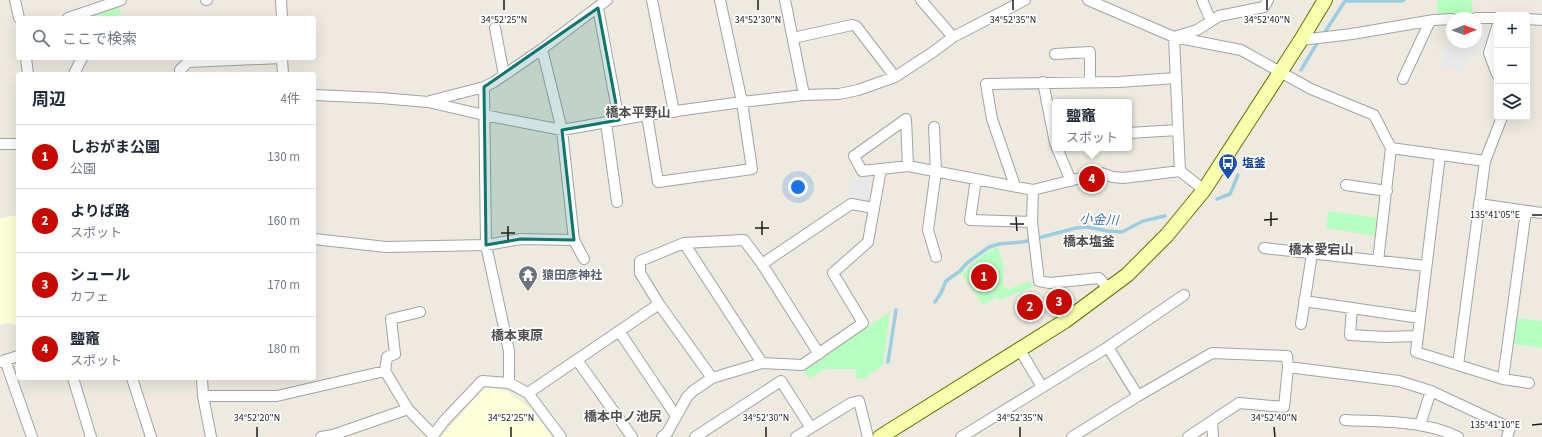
<!DOCTYPE html>
<html lang="ja">
<head>
<meta charset="utf-8">
<style>
	:root { --surface:#fff; --page:#f2f2f3; --text:#1f2937; --muted:#747a83; --line:#e0e1e3; --accent:#c70900 }
	body { margin:0; font-family:"Source Sans 3","Noto Sans JP",sans-serif; background:var(--page); color:var(--text) }
	.controls { position:absolute; right:12px; top:12px; display:grid; overflow:hidden; border-radius:4px; box-shadow:0 4px 16px #0002 }
	.controls button { width:36px; height:36px; display:grid; place-items:center; padding:0; border:0; border-bottom:1px solid var(--line); background:var(--surface); color:var(--text); font:20px sans-serif }
	.compass { position:absolute; left:1446px; top:12px; width:36px; height:36px; border-radius:50%; background:var(--surface); box-shadow:0 4px 16px #0002; rotate:89deg }
	.you { position:absolute; left:798px; top:187px; width:14px; height:14px; margin:-10px; border:3px solid #fff; border-radius:50%; background:#1a73e8; box-shadow:0 0 0 6px #1a73e833 }
	.badge { display:grid; place-items:center; width:26px; height:26px; border-radius:50%; background:var(--accent); color:#fff; font-size:13px; font-weight:700 }
	.pin { position:absolute; translate:-50% -50%; border:2px solid #fff; box-shadow:0 1px 4px #0006 }
	.popup { position:absolute; left:1052px; top:99px; width:80px; height:52px; box-sizing:border-box; display:grid; place-content:center; border-radius:4px; background:var(--surface); filter:drop-shadow(0 1px 3px #0005); font-size:13px; white-space:nowrap; color:var(--muted) }
	.popup b { font-size:15px; color:var(--text) }
	.popup::after { content:''; position:absolute; left:50%; top:100%; margin-left:-8px; border:8px solid transparent; border-top-color:var(--surface) }
	.list { margin:0; padding:0; list-style:none }
	h2 { display:flex; justify-content:space-between; align-items:center; height:52px; margin:0; padding:0 16px; font-size:17px }
	h2 small { font-size:13px; font-weight:400; color:var(--muted) }
	.list li { display:grid; grid-template-columns:26px 1fr auto; gap:12px; align-items:center; box-sizing:border-box; height:64px; padding:0 16px; border-top:1px solid var(--line) }
	.list b { display:block; font-size:15px; white-space:nowrap }
	.list p { margin:0; font-size:13px; white-space:nowrap; color:var(--muted) }
	.list em { font-size:13px; font-style:normal; color:var(--muted) }
	.icon { flex:none; width:22px; height:22px; fill:none; stroke:currentColor; stroke-width:2; stroke-linecap:round; stroke-linejoin:round }
	.map { position:relative; flex:none; width:1542px; height:437px; overflow:hidden }
	.search { position:absolute; background:var(--surface); box-shadow:0 4px 16px #0002; left:16px; top:16px; width:300px; height:44px; display:flex; align-items:center; gap:10px; box-sizing:border-box; padding:0 14px; border-radius:4px; color:var(--muted); font-size:15px }
	.panel { position:absolute; background:var(--surface); box-shadow:0 4px 16px #0002; left:16px; top:72px; width:300px; height:308px; border-radius:4px }
	.map>svg:first-child { display:block }
</style>
</head>
<body>
<div class="map">
<svg width="1542" height="437" viewBox="0 0 1542 437">
	<rect width="100%" height="100%" fill="#eeeae0"/>
	<path fill="#fdffd8" d="M18 215V325L5 323 0 325V219L6 217Z
		M486 386 509 392 533 411 552 437H441Z"/>
	<path fill="#b7ffc0" d="M1437 0H1472V14L1437 15Z
		M117 6 121 11 117 18H85L84 17Z
		M1329 211 1378 218 1376 236 1326 228Z
		M998 247 1004 268 1003 283 1004 288 1009 289 1030 281 1033 287 1000 300 998 296 983 305 962 274C973 262 983 253 998 247Z
		M890 312 883 365 864 379H856V369H825L809 378 803 370Z
		M1516 318 1542 321V348L1513 344Z"/>
	<path fill="#e8e8e8" d="M1476 23H1488L1489 29 1481 54 1469 55 1461 72 1440 65 1452 31V42H1476Z
		M869 175V198L866 201 850 200 849 183 863 176Z"/>
	<g fill="none" stroke-linecap="round" stroke-linejoin="round">
		<path stroke="#9bcee1" stroke-width="3.5" d="M1323 35 1345 1H1402L1404 0
			M1301 70 1319 40
			M1217 199 1230 194 1238 175
			M935 302 941 293 946 281 960 271 967 263 989 247 999 244 1023 242 1076 228 1087 227 1108 231 1122 232 1143 221 1165 216
			M888 362 896 310"/>
		<g stroke="#a3a3a3" stroke-width="12">
			<path id="street" d="M15 0 19 18
				M206 0H207
				M281 0 282 18
				M652 0 674 112
				M785 0 804 95
				M921 0 953 37
				M1088 0 1174 37 1241 50 1311 89 1374 115 1391 148 1378 261
				M1202 0 1211 21
				M598 8 619 120
				M68 18 121 0
				M1476 18H1497
				M1527 19 1542 20
				M1497 27 1489 53 1497 74
				M495 28 504 75
				M793 38 852 25 856 26 895 77
				M1301 40 1352 34 1434 20 1452 19
				M1055 54 1090 52V82
				M26 58 28 74
				M282 58 283 74
				M74 74 82 58
				M180 74V70L188 62 281 58
				M1403 79 1430 21
				M1043 82 1055 143
				M314 95 381 98 428 102 484 115 562 130 647 115 742 102 804 95 839 94 858 90 895 77 933 52 953 37 1025 0
				M430 101 484 87
				M647 115 658 182 752 169 742 102 720 0
				M606 123 617 202
				M934 127 936 171 928 230 936 257
				M1129 133 1178 130
				M0 144H18
				M1057 148 1071 181
				M1391 148 1485 161
				M1440 155 1416 352 1503 379 1529 383
				M881 169 862 171 854 156 906 119 908 166
				M1180 171 1204 190
				M976 179 970 220 1032 222
				M1346 185 1387 191
				M1015 186 992 119 986 84 1119 82 1176 78
				M1033 190 1032 222 1039 281 1050 283 1099 278 1109 289
				M1479 204 1542 213
				M314 239 386 247 486 245 521 239 574 240 562 130 542 49
				M574 240 584 259
				M684 243 762 363
				M1264 248 1426 266
				M762 264 851 204 874 208 881 169 908 166 1033 190 1101 173 1113 177 1123 178 1180 171 1174 37 1197 30 1219 16 1264 7 1268 0
				M1304 301 1420 318
				M1352 308 1350 335 1385 337 1417 336
				M1301 324 1312 254
				M619 331 676 416
				M1108 347 1184 295
				M1020 350 1042 387
				M5 360 32 437
				M577 360 632 437
				M0 362 18 356
				M1458 365 1485 161 1502 117
				M1288 367 1399 381 1431 391 1510 428 1507 437
				M73 378 91 437
				M132 378 151 437
				M202 378 203 396 211 437
				M712 378 659 304 640 273V261L684 243 744 240 762 264 819 354
				M1503 379 1526 211
				M509 383V351L486 245 484 87 494 82 542 49 607 0
				M528 393 659 304
				M203 396H277L385 371
				M408 409 433 435
				M1345 420C1382 422 1423 420 1458 437
				M1212 422 1213 437
				M1420 425 1431 391
				M321 437 333 435 408 409 385 371 387 357 395 354 391 319 420 312
				M432 437 444 421 482 381 509 383 528 393 561 437
				M662 437 667 433 687 397 693 391 712 378 762 363 802 365 863 323 833 273 868 242 874 208
				M695 437 781 381 811 428
				M796 437 851 403 859 401 868 437
				M961 437 1108 347 1138 396 1212 353 1287 356 1288 367 1284 407 1239 403 1188 437
				M1072 437 1138 396"/>
		</g>
		<g stroke="#637500" stroke-width="16">
			<path id="secondary" d="M880 437 1065 321 1127 275 1167 235 1204 190 1301 40 1325 0"/>
		</g>
		<use href="#street" stroke="#fff" stroke-width="10"/>
		<use href="#secondary" stroke="#f7ffad" stroke-width="14"/>
	</g>
	<path fill="#0f766e" fill-opacity="0.2" stroke="#0f766e" stroke-width="3" stroke-linejoin="round" d="M598 8 619 120 562 130 574 240 521 239 486 245 484 87Z"/>
	<path fill="none" stroke="#1c1c1c" stroke-width="1.5" d="M504 0V10M758 0V10M1013 0V10M1267 0V10M1271 212V226M1532 215H1542M1016 217 1017 231M1264 220 1278 219M762 221V235M1010 224H1024M508 226V240M755 228H769M501 233H515M1532 425 1542 424M257 427V437M511 427V437M766 427V437M1020 427V437M1274 427 1275 437"/>
	<defs>
		<g id="bus-pin" transform="scale(1)"><path d="M0 17L-7.5 6A9.5 9.5 0 1 1 7.5 6Z" fill="#1a4fb4" stroke="#fff"/><path d="M-5-6H5V4H4V6H2V4H-2V6H-4V4H-5ZM-3.5-4V0h7V-4ZM-3.5 1.2v1.5H-2V1.2ZM2 1.2v1.5H3.5V1.2Z" fill="#fff"/></g>
		<g id="temple-pin" transform="scale(1)"><path d="M0 17L-7.5 6A9.5 9.5 0 1 1 7.5 6Z" fill="#6b7280" stroke="#fff"/><path d="M0-6L5-2H3V0L6.5 2.5H4V6H1.5V3h-3V6H-4V2.5H-6.5L-3 0V-2H-5Z" fill="#fff"/></g>
	</defs>
	<g fill-rule="evenodd">
		<use href="#bus-pin" x="1228" y="163"/>
		<use href="#temple-pin" x="528" y="275"/>
	</g>
	<g text-anchor="middle" dominant-baseline="central" stroke-width="3.5" stroke-linejoin="round" paint-order="stroke">
		<g font-size="12" font-weight="bold" fill="#164399" stroke="#fff" text-anchor="start">
			<text x="1242" y="163">塩釜</text>
		</g>
		<g font-size="12" font-weight="bold" fill="#5b616d" stroke="#fff" text-anchor="start">
			<text x="542" y="275">猿田彦神社</text>
		</g>
		<g font-size="13" font-weight="bold" fill="#4f4f4f" stroke="#fff">
			<text x="638" y="113">橋本平野山</text>
			<text x="1089" y="242">橋本塩釜</text>
			<text x="1321" y="250">橋本愛宕山</text>
			<text x="517" y="336">橋本東原</text>
			<text x="623" y="417">橋本中ノ池尻</text>
		</g>
		<g font-size="13" font-style="italic" fill="#4074b4" stroke="#fff">
			<text transform="translate(1099 220) rotate(3)">小金川</text>
		</g>
	</g>
	<g font-size="10" text-anchor="middle" fill="#1c1c1c" stroke="#fff" stroke-width="3.5" stroke-linejoin="round" paint-order="stroke">
		<text x="504" y="23">34°52'25"N</text>
		<text x="758" y="23">34°52'30"N</text>
		<text x="1013" y="23">34°52'35"N</text>
		<text x="1267" y="23">34°52'40"N</text>
		<text x="1495" y="218">135°41'05"E</text>
		<text x="257" y="421">34°52'20"N</text>
		<text x="511" y="421">34°52'25"N</text>
		<text x="766" y="421">34°52'30"N</text>
		<text x="1020" y="421">34°52'35"N</text>
		<text x="1274" y="421">34°52'40"N</text>
		<text x="1495" y="428">135°41'10"E</text>
	</g>
</svg>
<div class="controls">
<button>+</button>
<button>−</button>
<button><svg class="icon" aria-label="layers" viewBox="0 0 24 24"><path d="M12 4l9 5-9 5-9-5zM3 14l9 5 9-5"/></svg></button>
</div>
<svg class="compass" viewBox="-18 -18 36 36"><path d="M0-13l5 13h-10z" fill="#e53935"/><path d="M0 13l5-13h-10z" fill="#747a83"/></svg>
<div class="you"></div>
<div class="pin badge" style="left:984px;top:277px">1</div>
<div class="pin badge" style="left:1030px;top:307px">2</div>
<div class="pin badge" style="left:1059px;top:302px">3</div>
<div class="pin badge" style="left:1092px;top:179px">4</div>
<div class="popup"><b>鹽竈</b>スポット</div>
<div class="search"><svg class="icon" aria-label="search" viewBox="0 0 24 24"><circle cx="10" cy="10" r="6"/><path d="M15 15l6 6"/></svg>ここで検索</div>
<section class="panel">
<h2>周辺<small>4件</small></h2>
<ul class="list">
<li><span class="badge">1</span><div><b>しおがま公園</b><p>公園</p></div><em>130 m</em></li>
<li><span class="badge">2</span><div><b>よりば路</b><p>スポット</p></div><em>160 m</em></li>
<li><span class="badge">3</span><div><b>シュール</b><p>カフェ</p></div><em>170 m</em></li>
<li><span class="badge">4</span><div><b>鹽竈</b><p>スポット</p></div><em>180 m</em></li>
</ul>
</section>
</div>
</body>
</html>
